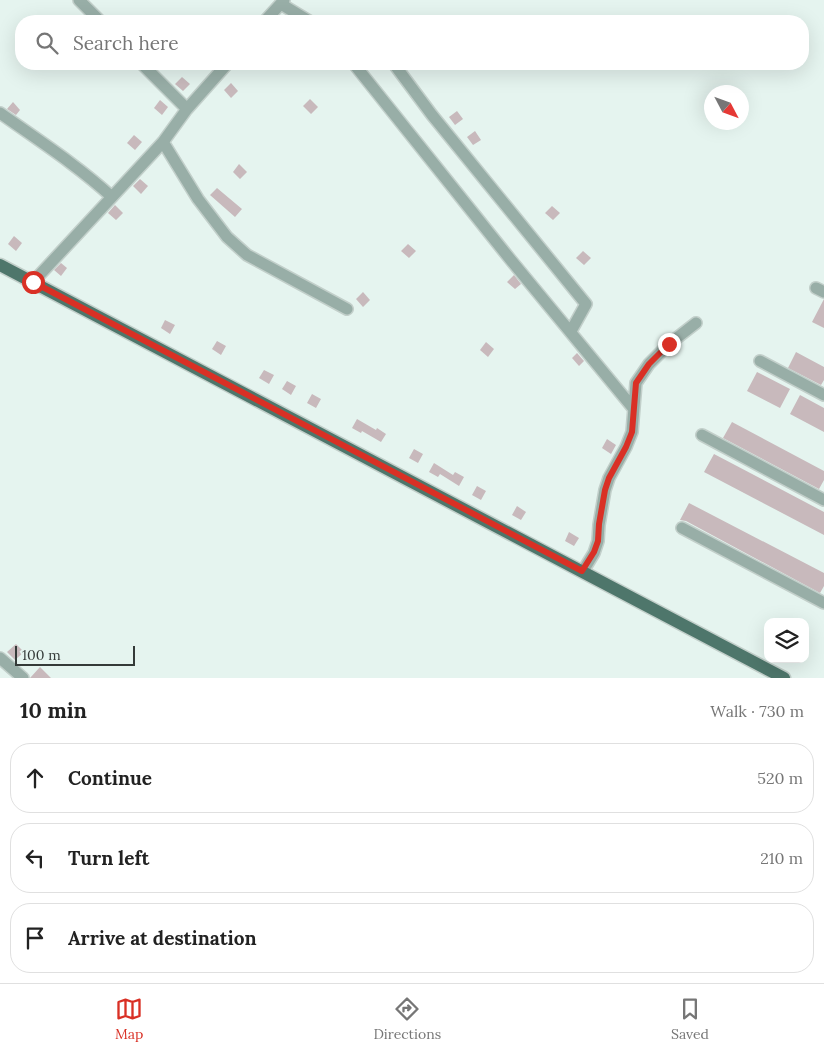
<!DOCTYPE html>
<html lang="en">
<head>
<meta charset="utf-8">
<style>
	:root { --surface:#fff; --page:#f6f6f6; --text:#222; --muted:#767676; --line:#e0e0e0; --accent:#d93025 }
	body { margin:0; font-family:Lora,serif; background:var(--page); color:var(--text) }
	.controls { position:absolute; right:15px; bottom:15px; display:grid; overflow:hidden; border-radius:10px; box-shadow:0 5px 20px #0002 }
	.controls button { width:45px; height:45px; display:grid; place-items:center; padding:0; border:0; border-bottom:1px solid var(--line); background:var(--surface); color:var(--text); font:25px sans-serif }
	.compass { position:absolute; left:704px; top:85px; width:45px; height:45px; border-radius:50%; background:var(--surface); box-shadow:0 5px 20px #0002; rotate:131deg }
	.scale { position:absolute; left:15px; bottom:12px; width:120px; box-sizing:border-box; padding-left:5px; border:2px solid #343a38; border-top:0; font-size:14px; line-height:18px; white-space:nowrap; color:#343a38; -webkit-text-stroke:4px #e5f4ef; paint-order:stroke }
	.stop { position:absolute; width:15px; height:15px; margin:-11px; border:4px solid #d93025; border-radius:50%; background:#fff }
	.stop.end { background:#d93025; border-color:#fff; box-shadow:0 1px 5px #0008 }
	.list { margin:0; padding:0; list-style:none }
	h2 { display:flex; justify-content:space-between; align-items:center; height:65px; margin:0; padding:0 20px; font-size:21px }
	h2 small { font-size:16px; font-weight:400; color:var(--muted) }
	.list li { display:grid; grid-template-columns:32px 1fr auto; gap:15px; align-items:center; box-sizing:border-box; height:70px; margin:0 10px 10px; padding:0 10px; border:1px solid var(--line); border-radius:20px }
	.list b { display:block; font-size:19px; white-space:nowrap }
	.list em { font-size:16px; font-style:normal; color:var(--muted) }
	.icon { flex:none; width:28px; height:28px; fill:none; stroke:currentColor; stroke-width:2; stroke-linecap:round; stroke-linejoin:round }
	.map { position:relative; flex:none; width:824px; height:678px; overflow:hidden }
	.search { position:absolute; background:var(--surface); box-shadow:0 5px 20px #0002; left:15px; right:15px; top:15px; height:55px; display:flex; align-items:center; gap:12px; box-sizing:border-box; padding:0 18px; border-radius:20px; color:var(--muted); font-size:19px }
	.sheet { height:305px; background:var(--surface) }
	nav { display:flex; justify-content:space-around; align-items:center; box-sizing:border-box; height:70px; border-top:1px solid var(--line); background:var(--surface); font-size:14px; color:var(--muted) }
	nav a { display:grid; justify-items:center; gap:2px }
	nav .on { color:var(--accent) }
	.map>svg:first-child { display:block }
</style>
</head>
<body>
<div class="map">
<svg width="824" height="678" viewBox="0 0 824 678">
	<rect width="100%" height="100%" fill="#e5f4ef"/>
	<path fill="#c8b9bc" d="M182 77 190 84 183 91 175 84Z
		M231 83 238 91 231 98 224 90Z
		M310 99 318 107 311 114 303 106Z
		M160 100 168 107 162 115 154 108Z
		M13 102 20 110 16 115 7 109Z
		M457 111 463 119 455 125 449 117Z
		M475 131 481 140 473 145 467 137Z
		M134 135 142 142 135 150 127 143Z
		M239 164 247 172 240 179 233 172Z
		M140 179 148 186 141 194 133 186Z
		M217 188 242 209 235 217 210 195Z
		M115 205 123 213 116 220 108 213Z
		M552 206 560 213 553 220 545 213Z
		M14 236 22 243 16 251 8 244Z
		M408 244 416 251 409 258 401 251Z
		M583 251 591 258 584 265 576 258Z
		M61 263 67 268 61 276 54 270Z
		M514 275 521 284 515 289 507 282Z
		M363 292 370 300 363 307 356 299Z
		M824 299V328L812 322Z
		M165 320 175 325 170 334 161 328Z
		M217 341 226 346 221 355 212 349Z
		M486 342 494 349 488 357 480 350Z
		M796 352 824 367V380L821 385 788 368Z
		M577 353 584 361 579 366 572 358Z
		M264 370 274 375 269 384 259 378Z
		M757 372 790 389 780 408 747 391Z
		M287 381 296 386 291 395 282 389Z
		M312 394 321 399 316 408 307 403Z
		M800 395 824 408V432L790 414Z
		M357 419 376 430 377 428 386 434 381 442 362 431 361 433 352 428Z
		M732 422 824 471V480L819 489 723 438Z
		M607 439 616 445 611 454 602 448Z
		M414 449 423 454 418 463 409 458Z
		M714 454 824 512V535L704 472Z
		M434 463 453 475 455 472 464 477 459 486 440 474 438 477 429 472Z
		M477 486 486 491 481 500 472 495Z
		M689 503 824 573V586L820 593 686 521 680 520Z
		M517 506 526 512 521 520 512 515Z
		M569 532 579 538 574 546 565 541Z
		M16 644 24 652 15 660 7 652Z
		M40 667 51 678H30Z"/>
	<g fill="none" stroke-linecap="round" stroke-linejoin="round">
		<g stroke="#c2cfca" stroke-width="14">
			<path id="minor" d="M79 0 100 21
				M281 4 309 21
				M265 21 284 0
				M142 64 187 109
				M354 64 510 259 633 408
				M394 64 432 115 586 304 571 331
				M0 113C38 140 77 165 112 197
				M163 142 198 199 227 237 247 255 347 309
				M33 282 163 142 187 109 227 64
				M816 288 824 292
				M760 361 824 395
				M702 435 824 500
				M682 528 824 603
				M583 571 594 553 598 541 599 525 605 490 609 478 626 447 632 432 636 383 649 364 669 344 696 323
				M0 658 23 678"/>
		</g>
		<g stroke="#c2cfca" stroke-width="15">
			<path id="major" d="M0 265 784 678"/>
		</g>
		<use href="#minor" stroke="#98aea7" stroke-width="11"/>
		<use href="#major" stroke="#4e766b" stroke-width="12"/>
	</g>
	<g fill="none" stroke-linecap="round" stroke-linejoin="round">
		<path stroke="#d93025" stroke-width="6" d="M33 282 582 571 594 552 598 541 599 524 605 490 609 478 626 447 632 432 636 383 649 364 669 344"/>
	</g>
</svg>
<div class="controls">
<button><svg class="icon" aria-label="layers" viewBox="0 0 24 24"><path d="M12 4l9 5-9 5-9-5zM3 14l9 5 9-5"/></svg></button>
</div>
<svg class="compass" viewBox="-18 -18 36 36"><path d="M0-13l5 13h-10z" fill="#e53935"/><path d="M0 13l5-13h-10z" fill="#767676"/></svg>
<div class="scale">100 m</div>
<div class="stop" style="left:33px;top:282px"></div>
<div class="stop end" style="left:669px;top:344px"></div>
<div class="search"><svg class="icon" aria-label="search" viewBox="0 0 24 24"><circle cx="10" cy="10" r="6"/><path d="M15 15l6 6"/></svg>Search here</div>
</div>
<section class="sheet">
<h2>10 min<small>Walk · 730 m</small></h2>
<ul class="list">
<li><svg class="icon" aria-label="ahead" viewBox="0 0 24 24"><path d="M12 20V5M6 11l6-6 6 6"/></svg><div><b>Continue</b></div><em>520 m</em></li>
<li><svg class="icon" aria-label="left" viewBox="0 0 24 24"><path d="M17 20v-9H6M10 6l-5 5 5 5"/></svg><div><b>Turn left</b></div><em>210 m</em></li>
<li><svg class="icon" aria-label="arrive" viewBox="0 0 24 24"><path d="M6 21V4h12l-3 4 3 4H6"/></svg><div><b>Arrive at destination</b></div></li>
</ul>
</section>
<nav>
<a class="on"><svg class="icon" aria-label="map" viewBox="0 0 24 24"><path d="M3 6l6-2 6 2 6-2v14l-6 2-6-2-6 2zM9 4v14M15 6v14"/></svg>Map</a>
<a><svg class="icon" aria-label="directions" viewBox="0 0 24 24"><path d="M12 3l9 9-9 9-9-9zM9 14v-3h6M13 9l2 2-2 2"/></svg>Directions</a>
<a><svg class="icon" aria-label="saved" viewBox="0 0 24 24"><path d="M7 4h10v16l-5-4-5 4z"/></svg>Saved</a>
</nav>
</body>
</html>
